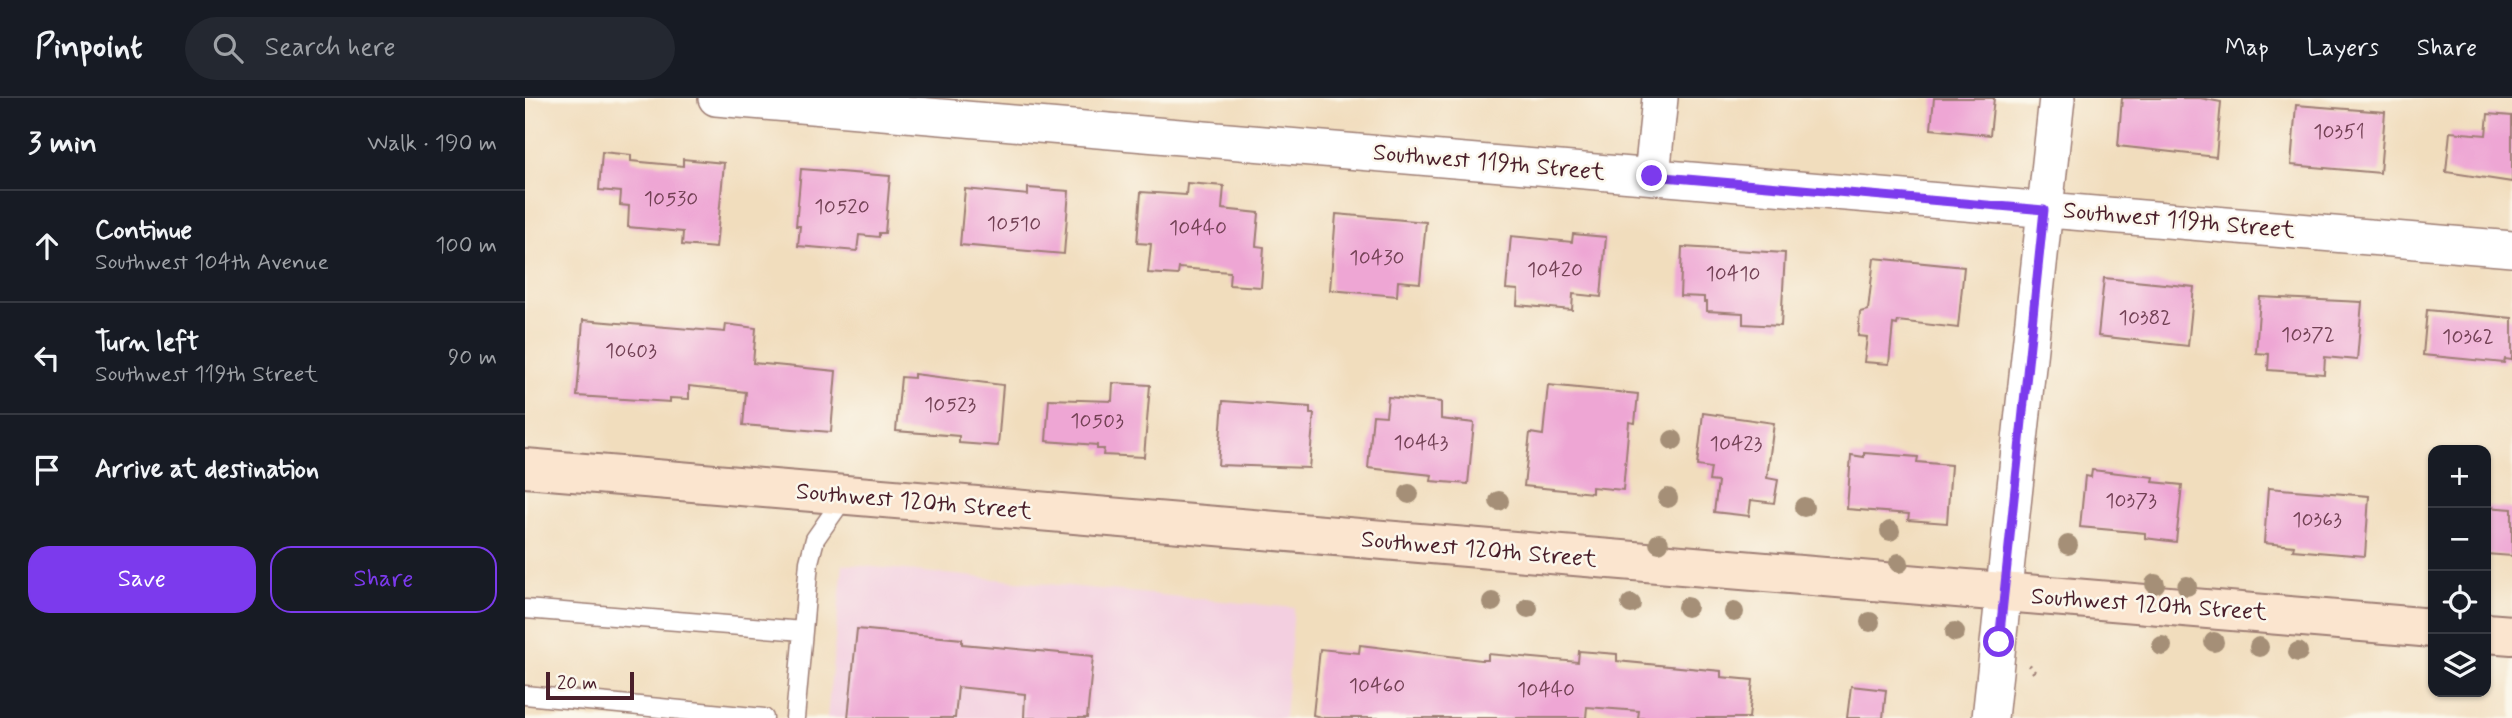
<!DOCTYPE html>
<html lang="en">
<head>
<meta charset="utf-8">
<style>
	:root { --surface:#171b24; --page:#242831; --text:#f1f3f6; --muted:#9ea1a6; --line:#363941; --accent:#7c3aed }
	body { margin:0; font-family:Mynerve,sans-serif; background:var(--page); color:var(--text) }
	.controls { position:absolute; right:21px; bottom:21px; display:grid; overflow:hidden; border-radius:14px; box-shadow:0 2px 5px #0004 }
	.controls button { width:63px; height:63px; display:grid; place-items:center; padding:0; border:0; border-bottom:2px solid var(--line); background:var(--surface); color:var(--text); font:35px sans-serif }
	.scale { position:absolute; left:21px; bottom:18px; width:88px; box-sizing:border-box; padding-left:7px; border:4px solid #4a1f2b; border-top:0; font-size:19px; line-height:24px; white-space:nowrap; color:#4a1f2b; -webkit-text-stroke:5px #fbf7ec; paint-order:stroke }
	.stop { position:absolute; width:21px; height:21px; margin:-16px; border:5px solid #7c3aed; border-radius:50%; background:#fff }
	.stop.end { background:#7c3aed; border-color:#fff; box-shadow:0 2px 7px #0008 }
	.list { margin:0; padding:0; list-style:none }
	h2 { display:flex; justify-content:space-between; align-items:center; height:91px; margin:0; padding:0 28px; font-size:30px }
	h2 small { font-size:23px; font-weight:400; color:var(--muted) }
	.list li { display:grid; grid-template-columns:46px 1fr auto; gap:21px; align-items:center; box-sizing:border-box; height:112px; padding:0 28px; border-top:2px solid var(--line) }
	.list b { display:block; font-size:26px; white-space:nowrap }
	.list p { margin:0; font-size:23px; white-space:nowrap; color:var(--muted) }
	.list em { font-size:23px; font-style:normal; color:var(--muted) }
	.actions { display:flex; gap:14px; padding:21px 28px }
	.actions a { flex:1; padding:16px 0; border:2px solid var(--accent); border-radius:21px; text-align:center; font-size:24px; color:var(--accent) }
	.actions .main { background:var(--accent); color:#fff }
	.icon { flex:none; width:38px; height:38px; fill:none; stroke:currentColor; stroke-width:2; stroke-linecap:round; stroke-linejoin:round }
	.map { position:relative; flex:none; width:1987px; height:620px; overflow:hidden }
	header { display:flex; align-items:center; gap:42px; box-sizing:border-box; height:98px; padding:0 35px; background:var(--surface); border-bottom:2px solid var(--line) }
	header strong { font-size:33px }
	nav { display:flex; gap:38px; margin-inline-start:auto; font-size:24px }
	.search { width:490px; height:63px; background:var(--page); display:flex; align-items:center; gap:18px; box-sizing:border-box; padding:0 24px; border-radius:38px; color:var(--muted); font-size:26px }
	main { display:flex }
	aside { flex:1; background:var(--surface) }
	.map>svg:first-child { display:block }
</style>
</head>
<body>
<header>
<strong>Pinpoint</strong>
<div class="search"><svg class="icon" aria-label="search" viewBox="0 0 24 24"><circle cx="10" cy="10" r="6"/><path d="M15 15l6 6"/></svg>Search here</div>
<nav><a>Map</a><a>Layers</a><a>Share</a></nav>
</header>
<main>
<aside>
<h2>3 min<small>Walk · 190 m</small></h2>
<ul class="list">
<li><svg class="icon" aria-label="ahead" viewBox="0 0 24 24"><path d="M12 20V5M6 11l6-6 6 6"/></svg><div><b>Continue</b><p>Southwest 104th Avenue</p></div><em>100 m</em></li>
<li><svg class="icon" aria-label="left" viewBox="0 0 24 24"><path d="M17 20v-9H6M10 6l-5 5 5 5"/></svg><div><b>Turn left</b><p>Southwest 119th Street</p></div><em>90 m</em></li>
<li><svg class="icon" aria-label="arrive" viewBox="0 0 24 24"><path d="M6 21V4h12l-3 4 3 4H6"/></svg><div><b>Arrive at destination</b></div></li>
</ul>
<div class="actions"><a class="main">Save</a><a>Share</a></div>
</aside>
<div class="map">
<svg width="1987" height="620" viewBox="0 0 1987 620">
	<rect width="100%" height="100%" fill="#fbf7ec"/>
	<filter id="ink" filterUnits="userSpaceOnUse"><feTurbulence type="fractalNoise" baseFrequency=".0143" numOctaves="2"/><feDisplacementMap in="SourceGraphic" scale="14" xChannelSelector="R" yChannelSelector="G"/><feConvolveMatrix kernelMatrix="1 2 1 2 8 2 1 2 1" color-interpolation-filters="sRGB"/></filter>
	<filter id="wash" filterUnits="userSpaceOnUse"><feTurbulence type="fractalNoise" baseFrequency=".00686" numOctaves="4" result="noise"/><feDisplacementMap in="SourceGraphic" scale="28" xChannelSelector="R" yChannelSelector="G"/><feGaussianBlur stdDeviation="1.57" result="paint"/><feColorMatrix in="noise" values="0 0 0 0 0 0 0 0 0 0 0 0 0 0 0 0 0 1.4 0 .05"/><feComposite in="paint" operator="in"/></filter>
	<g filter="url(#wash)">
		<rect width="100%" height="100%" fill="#f1ddbd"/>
		<path fill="#f3cfe0" d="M318 466 769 510 760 620H302Z"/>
		<g id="blocks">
			<path fill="#eea6d4" d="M1409 0H1469L1465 37 1406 31Z
				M1597 0H1675L1696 4 1691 59 1593 48Z
				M1771 7 1860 14 1855 75 1766 67Z
				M1963 16 1987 18V84L1921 74 1925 34 1961 37Z
				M77 54 106 57V63L158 68V61L199 65 191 150 157 147 158 134 103 129 104 108 95 107 96 94 74 92Z
				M276 71 365 78 360 135H354V139L334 137 332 153 273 148 275 128H271Z
				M662 85 699 88 697 111 734 115 731 148 739 149 736 189 704 187 705 174 654 170 653 177 623 175 626 146 612 145 616 94 661 97Z
				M503 90 544 93 539 156 435 147 440 91 503 97Z
				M811 116 901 124 895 185 873 183 872 198 805 192Z
				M1048 136 1081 139 1076 199 1048 196 1047 212 992 207 993 192 981 191 986 138 1047 144Z
				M1157 149 1260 155 1256 228 1218 226V215L1182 213V204H1179V199L1155 198Z
				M1349 160 1439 169 1433 230 1373 223 1372 227 1368 226 1364 266 1339 264 1342 239 1333 238 1335 214 1343 212Z
				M1579 180 1669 189 1663 248 1573 238Z
				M1735 199 1837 204 1832 262 1800 259 1799 276 1743 272 1744 256 1731 255Z
				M1902 212 1987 220V262L1980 261 1979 265 1898 257Z
				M58 222 200 234 201 226 231 230 228 265 311 273 306 334 218 327 221 294 164 288V301L145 300V304L52 298Z
				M389 276 478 287 473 348 434 345V338L371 333 376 279 389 280Z
				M588 285 625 287 619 359 578 357 579 351H572V347L521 343 524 301 587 303Z
				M1023 287 1113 296 1110 325 1104 324 1098 392 1067 389V395L999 388 1005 335 1018 337Z
				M863 299 916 304V321L949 325 943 386 906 383 907 377 843 370 848 317 861 318Z
				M698 303 785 309V316H789L784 370 693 367Z
				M1178 315 1249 325 1242 380 1253 382 1249 405 1226 402 1224 418 1189 414 1193 384 1184 383 1186 370 1172 368Z
				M1339 355 1393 359 1392 364 1426 367 1422 425 1383 422 1384 416 1322 411 1326 357 1339 359Z
				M1567 372 1629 379 1628 384 1657 387 1651 444 1620 440V435L1555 429 1560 378 1566 379Z
				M1743 390 1844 398 1840 458 1768 452 1769 448 1739 445Z
				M1961 409 1987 411V458L1961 456Z
				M332 531 437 541V546L568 558 562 620H499L500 596 433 589 430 620H323Z
				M835 547 956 562H963V556L1053 564 1054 553 1092 556V563L1196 573V579L1228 582 1224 620H1113L1114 613 1062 609 1061 620H799L788 617 795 551 834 555Z
				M1326 588 1361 592 1358 620H1322Z"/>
		</g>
	</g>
	<g filter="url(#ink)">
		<use href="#blocks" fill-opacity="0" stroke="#9e7e74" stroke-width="2"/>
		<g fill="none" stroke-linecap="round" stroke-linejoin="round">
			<g stroke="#9e7e74" stroke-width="21">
				<path id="lane" d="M0 511 278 533 270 620
					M278 533 284 464 290 441 320 398
					M0 597 239 620"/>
			</g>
			<g stroke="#9e7e74" stroke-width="38">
				<path id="street" d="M191 0 1987 151
					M1127 78 1135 0
					M1465 620 1532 0"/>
			</g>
			<g stroke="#9e7e74" stroke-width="42">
				<path id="secondary" d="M0 370 1908 530
					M1961 535 1987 537"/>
			</g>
			<path stroke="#9e7e74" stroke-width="4.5" stroke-dasharray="2 5" stroke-linecap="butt" d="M1504 567 1511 577"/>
			<use href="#lane" stroke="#fff" stroke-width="18"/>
			<use href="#street" stroke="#fff" stroke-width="35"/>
			<use href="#secondary" stroke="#fbe5cf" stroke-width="38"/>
		</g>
		<g fill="#a58f77">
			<circle cx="1148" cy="342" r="10"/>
			<circle cx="884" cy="396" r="10"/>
			<circle cx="1143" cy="400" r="10"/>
			<circle cx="974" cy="403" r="10"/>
			<circle cx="1279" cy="409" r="10"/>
			<circle cx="1365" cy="433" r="10"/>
			<circle cx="1134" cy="445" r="10"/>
			<circle cx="1543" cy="447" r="10"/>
			<circle cx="1374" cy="465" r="10"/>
			<circle cx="1630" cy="486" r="10"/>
			<circle cx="1662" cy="488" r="10"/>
			<circle cx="967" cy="504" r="10"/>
			<circle cx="1106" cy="506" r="10"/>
			<circle cx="1162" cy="509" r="10"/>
			<circle cx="1003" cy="510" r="10"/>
			<circle cx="1209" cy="514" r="10"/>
			<circle cx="1345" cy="524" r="10"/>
			<circle cx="1430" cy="534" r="10"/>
			<circle cx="1689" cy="544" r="10"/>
			<circle cx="1637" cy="548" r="10"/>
			<circle cx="1734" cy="549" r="10"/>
			<circle cx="1773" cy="554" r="10"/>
		</g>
	</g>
	<g fill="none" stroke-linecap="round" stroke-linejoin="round" filter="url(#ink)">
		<path stroke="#7c3aed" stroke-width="9" d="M1127 78 1519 112 1474 544"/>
	</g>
	<g text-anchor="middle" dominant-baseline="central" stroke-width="5" stroke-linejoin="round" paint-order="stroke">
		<g font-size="21" fill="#734155">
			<text x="1814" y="34">10351</text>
			<text x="146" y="101">10530</text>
			<text x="317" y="109">10520</text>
			<text x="489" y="126">10510</text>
			<text x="673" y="130">10440</text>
			<text x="852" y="160">10430</text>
			<text x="1030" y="172">10420</text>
			<text x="1208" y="176">10410</text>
			<text x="1620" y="220">10382</text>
			<text x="1783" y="237">10372</text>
			<text x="1943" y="239">10362</text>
			<text x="106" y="253">10603</text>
			<text x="425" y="307">10523</text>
			<text x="572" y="323">10503</text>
			<text x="896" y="345">10443</text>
			<text x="1211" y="346">10423</text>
			<text x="1606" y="403">10373</text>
			<text x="1792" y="422">10363</text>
			<text x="852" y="588">10460</text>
			<text x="1021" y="592">10440</text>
		</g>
		<g font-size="24" fill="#4a1f2b" stroke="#fbf7ec">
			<text transform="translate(964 65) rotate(5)">Southwest 119th Street</text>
			<text transform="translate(1654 123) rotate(5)">Southwest 119th Street</text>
			<text transform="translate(389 404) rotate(5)">Southwest 120th Street</text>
			<text transform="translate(954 452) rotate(5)">Southwest 120th Street</text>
			<text transform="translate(1624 507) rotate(4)">Southwest 120th Street</text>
		</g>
	</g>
</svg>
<div class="controls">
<button>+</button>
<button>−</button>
<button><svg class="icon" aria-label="locate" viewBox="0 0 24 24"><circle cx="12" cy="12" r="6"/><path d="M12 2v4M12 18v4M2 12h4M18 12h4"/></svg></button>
<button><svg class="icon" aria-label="layers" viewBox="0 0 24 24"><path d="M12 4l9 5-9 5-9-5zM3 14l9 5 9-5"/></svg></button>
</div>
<div class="scale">20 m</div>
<div class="stop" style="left:1474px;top:544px"></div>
<div class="stop end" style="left:1127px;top:78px"></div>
</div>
</main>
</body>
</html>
